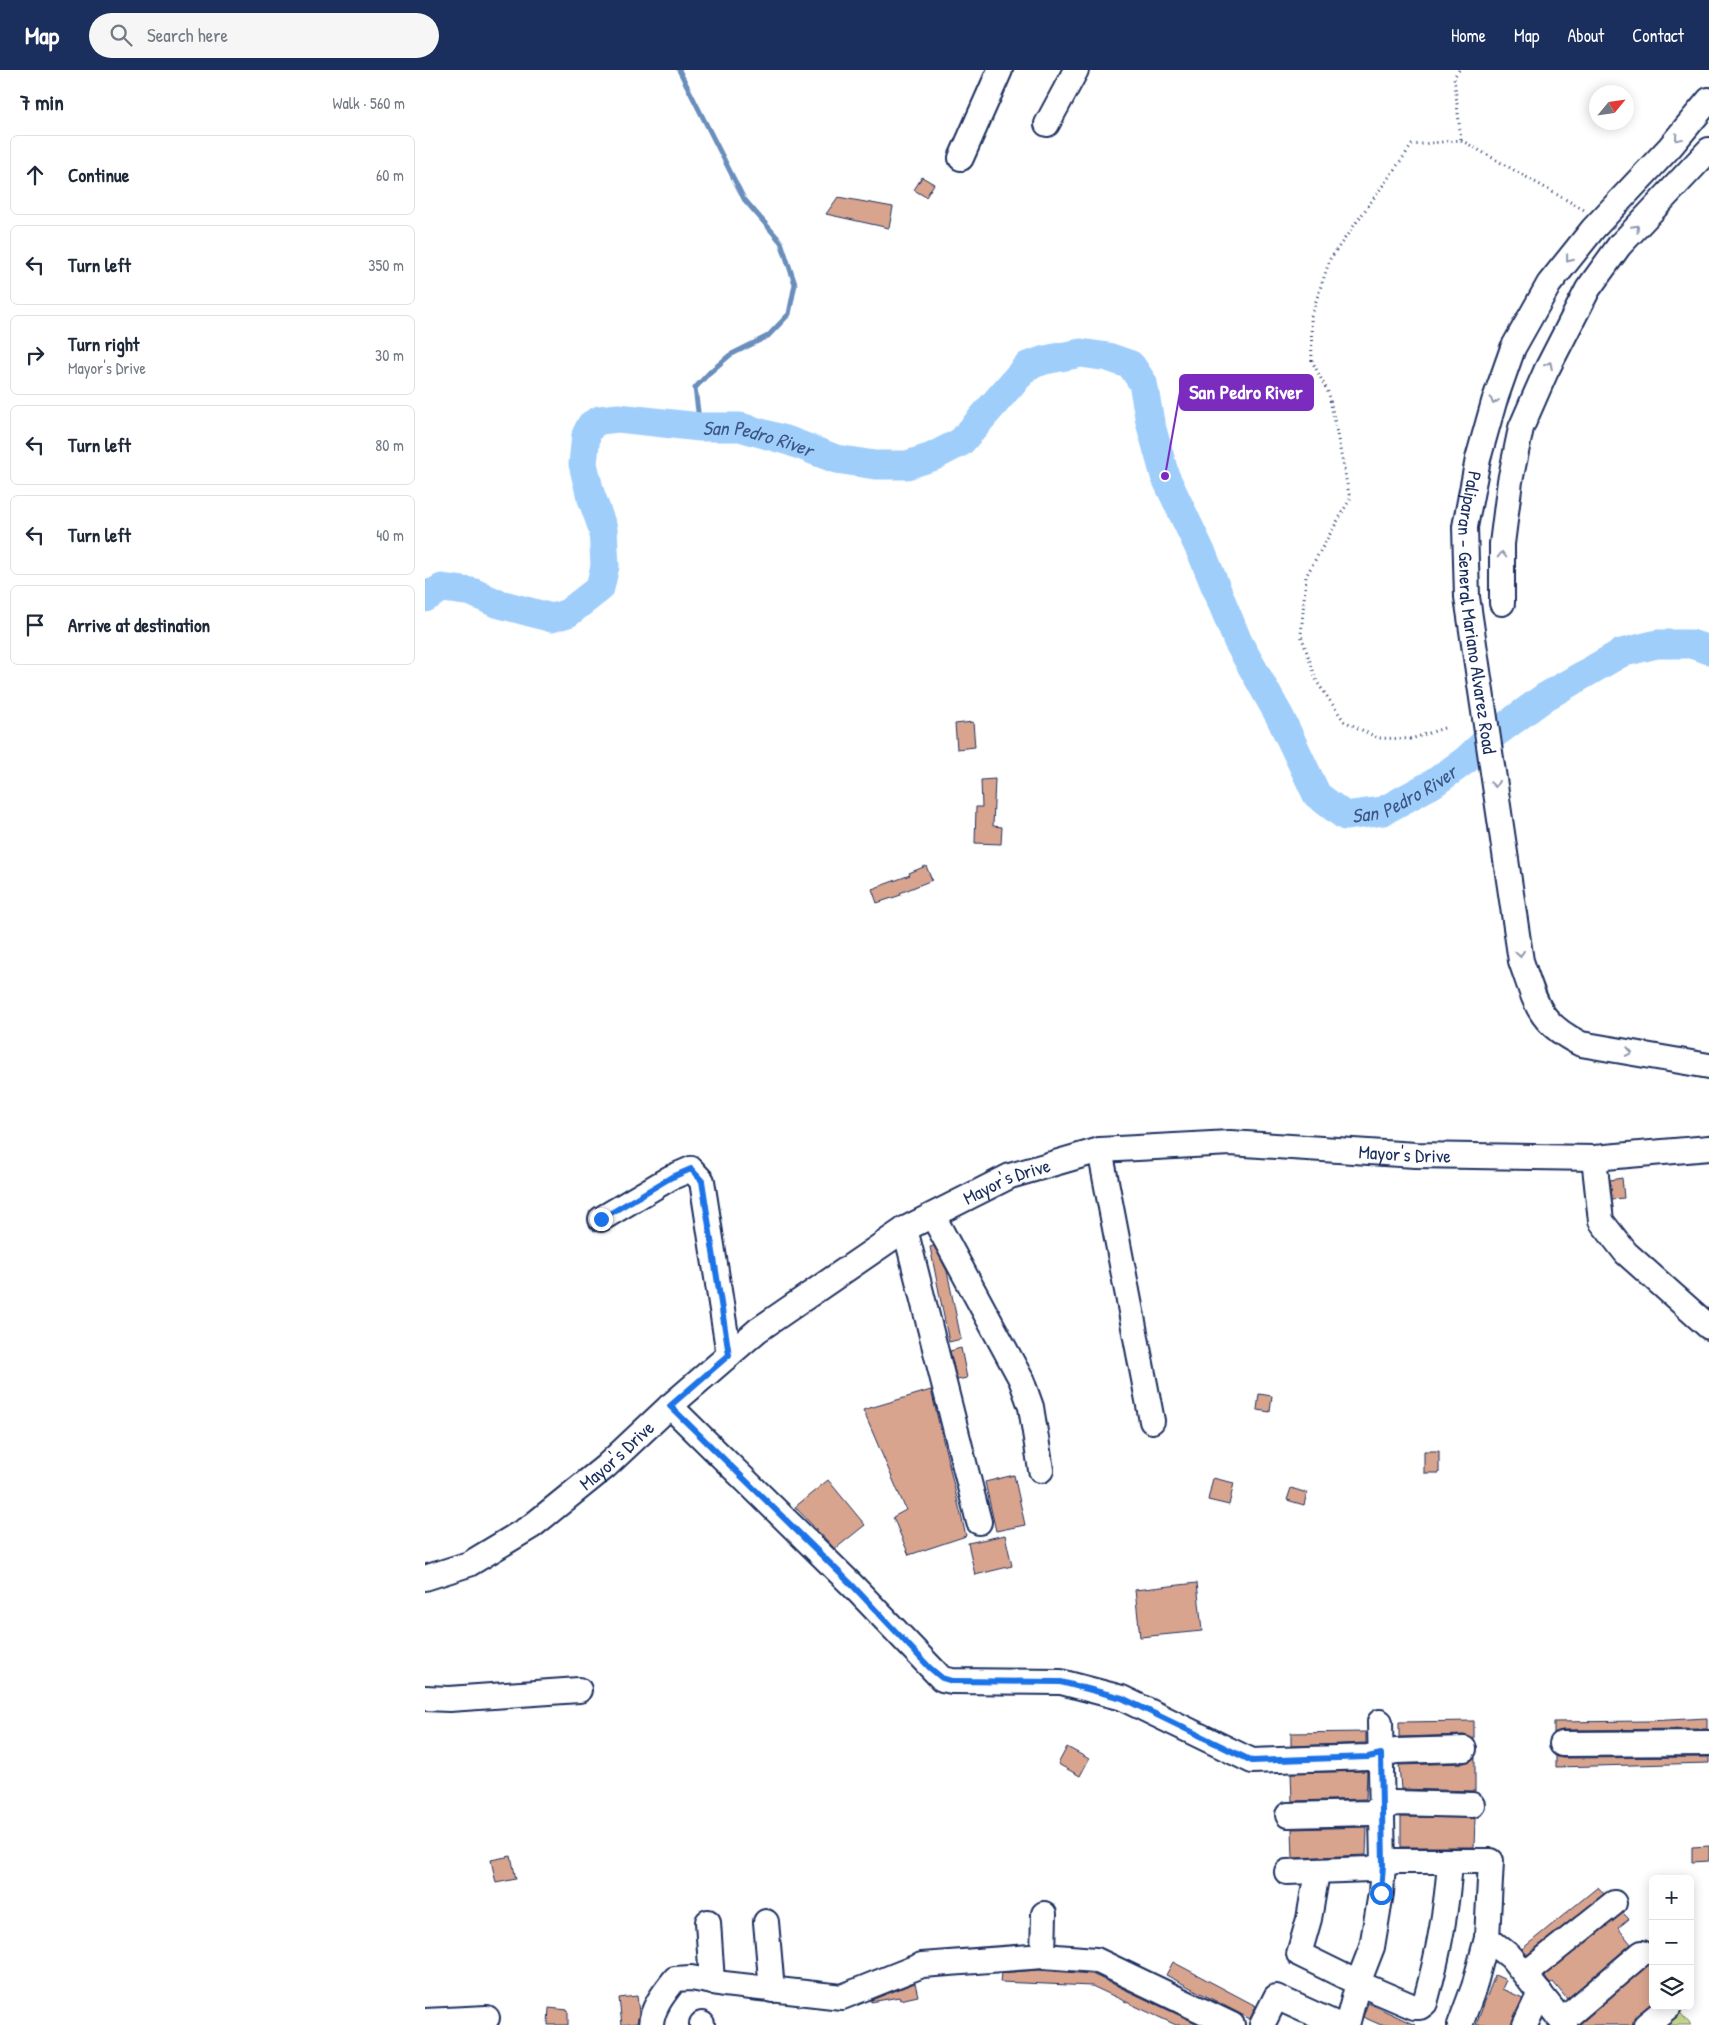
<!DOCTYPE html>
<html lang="en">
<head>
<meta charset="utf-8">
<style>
	:root { --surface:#fff; --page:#f6f6f7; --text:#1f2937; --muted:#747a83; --line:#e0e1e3; --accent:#1b2f5e }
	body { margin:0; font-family:"Patrick Hand",sans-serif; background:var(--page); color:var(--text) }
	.controls { position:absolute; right:15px; bottom:15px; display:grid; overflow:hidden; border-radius:8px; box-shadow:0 2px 12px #0003 }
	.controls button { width:45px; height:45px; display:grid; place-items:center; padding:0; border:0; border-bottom:1px solid var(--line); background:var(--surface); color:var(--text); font:25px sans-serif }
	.compass { position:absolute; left:1164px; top:15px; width:45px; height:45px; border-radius:50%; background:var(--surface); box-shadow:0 2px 12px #0003; rotate:61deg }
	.stop { position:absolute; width:15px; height:15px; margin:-11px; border:4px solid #1a73e8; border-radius:50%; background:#fff }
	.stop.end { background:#1a73e8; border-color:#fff; box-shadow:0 1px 5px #0008 }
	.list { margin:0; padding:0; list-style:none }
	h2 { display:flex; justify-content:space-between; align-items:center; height:65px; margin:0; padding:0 20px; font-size:21px }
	h2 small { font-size:16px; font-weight:400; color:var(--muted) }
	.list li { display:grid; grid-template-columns:32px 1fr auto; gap:15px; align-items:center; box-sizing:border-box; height:80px; margin:0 10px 10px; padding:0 10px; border:1px solid var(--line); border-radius:8px }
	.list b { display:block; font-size:19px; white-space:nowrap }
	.list p { margin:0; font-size:16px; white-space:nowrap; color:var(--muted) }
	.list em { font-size:16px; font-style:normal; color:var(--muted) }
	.icon { flex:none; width:28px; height:28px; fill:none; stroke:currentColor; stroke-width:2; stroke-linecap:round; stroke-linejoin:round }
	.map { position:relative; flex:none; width:1284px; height:1955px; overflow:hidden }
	header { display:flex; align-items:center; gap:30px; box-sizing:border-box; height:70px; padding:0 25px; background:var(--accent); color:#fff }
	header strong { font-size:24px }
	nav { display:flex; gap:28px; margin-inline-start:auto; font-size:18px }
	.search { width:350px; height:45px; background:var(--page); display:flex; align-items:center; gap:12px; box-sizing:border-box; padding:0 18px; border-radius:28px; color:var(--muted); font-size:19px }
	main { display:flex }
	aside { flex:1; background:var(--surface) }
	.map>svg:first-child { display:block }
</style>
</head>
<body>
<header>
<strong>Map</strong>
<div class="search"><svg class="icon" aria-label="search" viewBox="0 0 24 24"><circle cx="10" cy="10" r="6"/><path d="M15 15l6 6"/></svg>Search here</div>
<nav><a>Home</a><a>Map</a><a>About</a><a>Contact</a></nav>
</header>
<main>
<aside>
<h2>7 min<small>Walk · 560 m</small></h2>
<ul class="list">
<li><svg class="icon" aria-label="ahead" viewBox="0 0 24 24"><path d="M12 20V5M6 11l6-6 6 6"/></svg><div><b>Continue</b></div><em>60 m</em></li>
<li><svg class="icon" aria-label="left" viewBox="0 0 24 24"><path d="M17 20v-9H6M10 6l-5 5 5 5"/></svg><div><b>Turn left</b></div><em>350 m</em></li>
<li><svg class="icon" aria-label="right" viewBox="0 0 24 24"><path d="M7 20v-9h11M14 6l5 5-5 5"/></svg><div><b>Turn right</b><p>Mayor's Drive</p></div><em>30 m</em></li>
<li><svg class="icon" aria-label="left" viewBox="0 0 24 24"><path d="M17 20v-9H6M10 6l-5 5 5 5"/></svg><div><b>Turn left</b></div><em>80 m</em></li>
<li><svg class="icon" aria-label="left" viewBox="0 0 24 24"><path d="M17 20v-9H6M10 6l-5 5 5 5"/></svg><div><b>Turn left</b></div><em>40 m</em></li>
<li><svg class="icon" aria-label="arrive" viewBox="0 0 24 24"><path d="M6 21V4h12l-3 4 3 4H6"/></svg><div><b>Arrive at destination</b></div></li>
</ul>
</aside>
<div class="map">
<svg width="1284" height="1955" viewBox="0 0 1284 1955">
	<rect width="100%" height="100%" fill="#fff"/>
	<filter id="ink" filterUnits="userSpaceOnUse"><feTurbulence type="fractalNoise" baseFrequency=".02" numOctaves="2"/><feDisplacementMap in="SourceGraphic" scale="10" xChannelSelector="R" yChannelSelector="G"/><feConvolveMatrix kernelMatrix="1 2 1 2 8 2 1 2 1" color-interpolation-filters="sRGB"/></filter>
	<g filter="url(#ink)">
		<path fill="#c5d589" stroke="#708274" d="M1252 1939 1266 1955H1234Z"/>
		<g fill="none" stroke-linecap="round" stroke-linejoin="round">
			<path stroke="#6b8ebc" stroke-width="5" d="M254 0 319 129 356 172 370 214 364 244 343 266 305 285 284 303 270 318 275 357
				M0 511 17 518"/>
			<path stroke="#a0cefb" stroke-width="29" id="s1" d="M0 528 17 518 47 522 71 533 127 548 143 543 175 518 180 496 178 459 165 423 158 394 161 365 166 355 175 350 193 348 275 357H315L364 371 411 389 450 395H482L507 387 536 372 602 296 620 290 656 283 683 287 706 295 718 313 725 352 740 406 778 486 813 572 855 647 892 725 920 746 958 741 1009 713 1041 690 1068 665 1120 627 1196 583 1232 574H1266L1284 580"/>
		</g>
		<path fill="#d9a48e" stroke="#1b2f5e" d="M497 107 509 114 501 127 489 120Z
			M413 127 468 137 464 158 401 144Z
			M548 652 550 677 532 679 530 654Z
			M570 709 568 756 577 757 576 774 550 773 551 737H557L556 710Z
			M501 796 507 810 475 823 476 825 452 833 447 819 485 805 484 803Z
			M1197 1108 1199 1128 1187 1129 1185 1110Z
			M509 1176 522 1201 536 1269 524 1272 505 1177Z
			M536 1278 542 1308 532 1310 525 1281Z
			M506 1320 541 1466 484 1485 468 1447 481 1440 438 1340Z
			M834 1324 847 1326 845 1342 832 1340Z
			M999 1381H1014V1403H999Z
			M589 1405 600 1455 571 1461 560 1412Z
			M788 1408 809 1413 804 1435 783 1430Z
			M403 1410 440 1455 410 1479 370 1437Z
			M866 1418 882 1423 879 1435 862 1430Z
			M580 1465 587 1496 550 1505 543 1473Z
			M772 1513 777 1561 715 1567 710 1520Z
			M1282 1648V1659L1137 1660 1129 1663V1652L1224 1651Z
			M1049 1651V1670L1039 1665 974 1667V1652Z
			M941 1662V1673L866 1676V1663Z
			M642 1677 664 1689 655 1706 633 1694Z
			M1131 1686 1137 1688 1284 1687V1693L1131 1697Z
			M1050 1687V1721L976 1719 974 1695 1039 1693 1046 1691Z
			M942 1701 941 1729 867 1731 866 1703Z
			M976 1747 1050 1748 1049 1777H976Z
			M942 1757 941 1785 868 1788 867 1759Z
			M1284 1776V1791L1267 1792V1777Z
			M86 1786 91 1809 71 1813 66 1790Z
			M1173 1817 1179 1824 1102 1885 1097 1879Z
			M1198 1843 1204 1849 1193 1858 1206 1874 1142 1929 1128 1912 1125 1914 1119 1906Z
			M1228 1891V1932L1212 1945 1208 1955H1154Z
			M748 1892 831 1936 825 1949 741 1905Z
			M613 1900 667 1904 775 1955H751L667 1916 575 1912 576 1903Z
			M1070 1905 1081 1910 1077 1919 1098 1928 1086 1955H1051Z
			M490 1913 493 1926 475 1930 474 1927 446 1932V1930Z
			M212 1926 214 1943 212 1953 197 1955 194 1928Z
			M943 1933 990 1955H956L938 1947Z
			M124 1938 143 1940V1955H123Z"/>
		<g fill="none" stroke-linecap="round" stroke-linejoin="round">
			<g stroke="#1b2f5e" stroke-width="28">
				<g id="minor">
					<path id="s2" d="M1284 30 1245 77 1168 159 1124 214 1088 278 1069 332 1053 389 1040 457 1042 527 1096 891C1111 933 1113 953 1156 974L1284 996"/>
					<path d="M622 54 651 0"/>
					<path d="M536 88 575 0"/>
					<path d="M1077 533V474L1085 411 1096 358 1121 301 1163 219 1194 176 1284 80"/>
					<path d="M675 1080 727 1351"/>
					<path d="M1169 1088 1176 1151 1201 1183 1284 1257"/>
					<path d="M508 1146 596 1309 606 1337 616 1400"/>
					<path d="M176 1149 245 1108 266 1099 277 1111 304 1285"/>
					<path d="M480 1159 554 1452"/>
					<path d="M245 1336 429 1517 517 1609 527 1611 636 1612 697 1628 827 1691 943 1687 971 1681 1039 1679"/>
					<path id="s3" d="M0 1508 44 1494 107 1456 180 1397 245 1336 333 1260 480 1159 585 1106 675 1080 805 1073 990 1085 1169 1088 1284 1078"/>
					<path d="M0 1628 24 1629 154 1620"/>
					<path d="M1137 1674 1284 1673"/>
					<path d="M863 1745 945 1743 970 1733 1047 1735"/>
					<path d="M862 1802 945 1799 970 1791H1066L1062 1868 1049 1917 1035 1955"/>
					<path d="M892 1802 884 1849 874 1884 933 1913 989 1937H995L1000 1933C1013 1886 1022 1840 1025 1791"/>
					<path d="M283 1852 287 1912"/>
					<path d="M341 1852 347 1920"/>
					<path d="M1062 1868 1086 1887 1140 1955"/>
					<path d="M618 1886 619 1844"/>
					<path d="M1100 1904 1189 1833"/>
					<path d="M0 1951 62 1948"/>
					<path d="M1137 1951 1217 1883"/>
					<path d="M277 1954V1955"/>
					<path d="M226 1955C227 1937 240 1922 250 1909L266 1908 299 1914 417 1927 497 1895 618 1886 671 1890 807 1955"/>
					<path d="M837 1955 851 1927 913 1955"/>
					<path d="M922 1955 933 1913 947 1877 956 1823 958 1795 955 1652"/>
					<path d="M1100 1955 1115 1923"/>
					<path d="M1221 1955 1244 1936"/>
				</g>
			</g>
			<path stroke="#1b2f5e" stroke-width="3" stroke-dasharray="1 4" stroke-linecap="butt" d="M1034 0 1029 7 1036 70
				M1019 658 986 669 953 668 919 651 892 612 876 565 881 506 925 429 904 324 887 291 886 246 905 189 987 75 1036 70 1161 141"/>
			<use href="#minor" stroke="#fff" stroke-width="24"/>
		</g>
		<defs><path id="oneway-chevron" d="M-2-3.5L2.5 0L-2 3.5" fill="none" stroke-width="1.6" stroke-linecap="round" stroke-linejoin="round" transform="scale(1.25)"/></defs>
		<g stroke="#8d97ae">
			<use href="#oneway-chevron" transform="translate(1253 68) rotate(130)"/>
			<use href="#oneway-chevron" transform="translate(1211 158) rotate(-47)"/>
			<use href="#oneway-chevron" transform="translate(1144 189) rotate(129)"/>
			<use href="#oneway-chevron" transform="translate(1124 295) rotate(-64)"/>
			<use href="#oneway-chevron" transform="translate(1069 331) rotate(108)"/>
			<use href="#oneway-chevron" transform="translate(1077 485) rotate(-90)"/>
			<use href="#oneway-chevron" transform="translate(1070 714) rotate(82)"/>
			<use href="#oneway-chevron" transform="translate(1095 884) rotate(81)"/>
			<use href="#oneway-chevron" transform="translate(1204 982) rotate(10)"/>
		</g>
	</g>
	<g fill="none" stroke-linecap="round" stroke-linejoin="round" filter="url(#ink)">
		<path stroke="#1a73e8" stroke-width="6" d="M176 1149 245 1108 266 1099 277 1111 304 1285 245 1336 429 1517 505 1598 517 1608 527 1611 636 1612 697 1628 827 1691 943 1687 956 1684 958 1795 956 1823"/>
	</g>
	<g text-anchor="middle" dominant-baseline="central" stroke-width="4.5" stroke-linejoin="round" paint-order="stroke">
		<g font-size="19" fill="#1b2f5e" stroke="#fff">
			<text stroke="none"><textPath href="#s2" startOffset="589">Paliparan - General Mariano Alvarez Road</textPath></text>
			<text stroke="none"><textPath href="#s3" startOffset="1114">Mayor's Drive</textPath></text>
			<text stroke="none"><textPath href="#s3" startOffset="710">Mayor's Drive</textPath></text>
			<text stroke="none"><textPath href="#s3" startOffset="230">Mayor's Drive</textPath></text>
		</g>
		<g font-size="20" font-style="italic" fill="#3c5785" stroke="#fff">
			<text stroke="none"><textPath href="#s1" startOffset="530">San Pedro River</textPath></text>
			<text stroke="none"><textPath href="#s1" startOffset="1520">San Pedro River</textPath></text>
		</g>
	</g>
	<path fill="none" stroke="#7b2cbf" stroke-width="2" d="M740 406L755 322"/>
	<circle fill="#7b2cbf" stroke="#fff" stroke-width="2" cx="740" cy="406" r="5"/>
	<rect fill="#7b2cbf" stroke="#7b2cbf" stroke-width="2" x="755" y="305" width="133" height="35" rx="5"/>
	<g font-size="20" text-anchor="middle" font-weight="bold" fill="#fff">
		<text x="821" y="329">San Pedro River</text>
	</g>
</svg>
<div class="controls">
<button>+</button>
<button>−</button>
<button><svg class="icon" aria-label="layers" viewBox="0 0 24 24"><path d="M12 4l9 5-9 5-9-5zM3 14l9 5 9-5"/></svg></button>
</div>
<svg class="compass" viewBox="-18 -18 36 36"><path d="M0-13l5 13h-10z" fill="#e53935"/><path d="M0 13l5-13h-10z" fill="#747a83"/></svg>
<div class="stop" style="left:956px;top:1823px"></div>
<div class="stop end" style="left:176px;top:1149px"></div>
</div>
</main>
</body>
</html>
